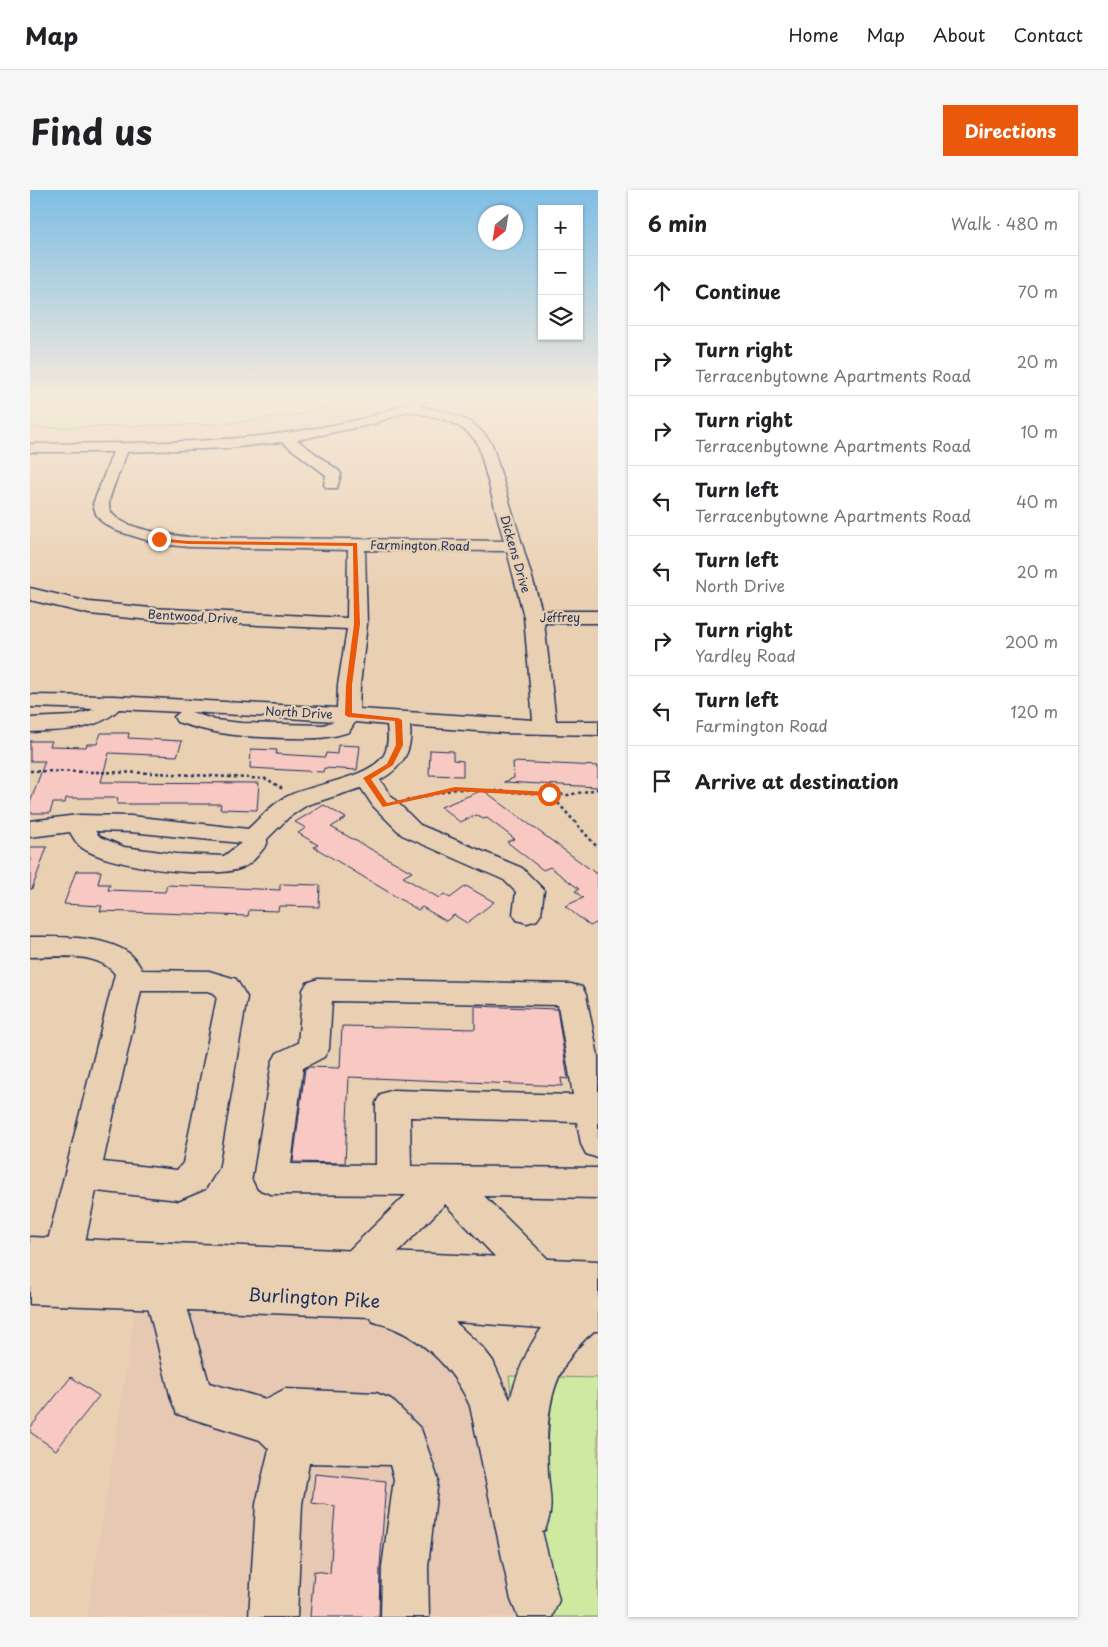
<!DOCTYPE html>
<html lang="en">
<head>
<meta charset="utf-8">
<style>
	:root { --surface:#fff; --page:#f6f6f6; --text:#202124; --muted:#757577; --line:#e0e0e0; --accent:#ea580c }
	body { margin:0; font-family:"Playpen Sans",sans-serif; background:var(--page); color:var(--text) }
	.controls { position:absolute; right:15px; top:15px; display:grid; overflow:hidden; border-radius:0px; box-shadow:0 1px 4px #0004 }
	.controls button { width:45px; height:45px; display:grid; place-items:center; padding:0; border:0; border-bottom:1px solid var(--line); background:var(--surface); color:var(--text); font:25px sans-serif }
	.compass { position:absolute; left:448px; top:15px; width:45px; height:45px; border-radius:50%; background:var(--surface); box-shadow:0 1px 4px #0004; rotate:210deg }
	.stop { position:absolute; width:15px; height:15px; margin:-11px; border:4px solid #ea580c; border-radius:50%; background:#fff }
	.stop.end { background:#ea580c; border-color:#fff; box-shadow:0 1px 5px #0008 }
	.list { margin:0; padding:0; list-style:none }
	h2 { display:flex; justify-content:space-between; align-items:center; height:65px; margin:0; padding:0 20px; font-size:21px }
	h2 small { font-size:16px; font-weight:400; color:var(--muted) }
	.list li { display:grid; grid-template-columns:32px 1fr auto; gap:15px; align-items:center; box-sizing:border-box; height:70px; padding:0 20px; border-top:1px solid var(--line) }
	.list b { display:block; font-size:19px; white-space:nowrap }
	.list p { margin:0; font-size:16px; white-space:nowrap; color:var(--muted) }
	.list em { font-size:16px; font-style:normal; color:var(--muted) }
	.icon { flex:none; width:28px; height:28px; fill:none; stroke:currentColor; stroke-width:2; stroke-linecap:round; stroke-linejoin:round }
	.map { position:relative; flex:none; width:568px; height:1427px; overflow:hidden; border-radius:0px }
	header { display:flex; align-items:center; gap:30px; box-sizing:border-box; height:70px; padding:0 25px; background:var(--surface); border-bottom:1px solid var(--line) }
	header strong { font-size:24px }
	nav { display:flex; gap:28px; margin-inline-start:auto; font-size:18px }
	.intro { display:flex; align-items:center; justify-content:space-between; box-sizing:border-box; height:120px; padding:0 30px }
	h1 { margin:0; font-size:35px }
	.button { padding:12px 22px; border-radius:0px; background:var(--accent); color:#fff; font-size:18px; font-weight:700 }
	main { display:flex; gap:30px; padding:0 30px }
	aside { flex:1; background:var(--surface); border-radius:0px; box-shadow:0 1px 4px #0004 }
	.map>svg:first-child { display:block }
</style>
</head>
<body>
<header>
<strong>Map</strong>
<nav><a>Home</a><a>Map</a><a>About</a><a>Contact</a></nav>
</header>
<div class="intro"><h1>Find us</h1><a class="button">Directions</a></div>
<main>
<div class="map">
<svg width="568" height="1427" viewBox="0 0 568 1427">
	<rect width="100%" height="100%" fill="#ead0b2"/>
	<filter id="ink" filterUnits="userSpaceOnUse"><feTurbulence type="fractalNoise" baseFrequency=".02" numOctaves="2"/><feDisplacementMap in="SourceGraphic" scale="10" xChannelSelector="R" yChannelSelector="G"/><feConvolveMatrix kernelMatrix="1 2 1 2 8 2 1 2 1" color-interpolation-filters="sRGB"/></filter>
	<g filter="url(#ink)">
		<path fill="#e6c8b3" d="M109 1099 374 1123 455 1199 507 1427H57Z"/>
		<path fill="#cfeaa0" stroke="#758c7f" d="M0 205H321L293 218 269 224 194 234 0 238Z
			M479 1186 568 1188V1427H506Z"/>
		<path fill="#f8c8c2" stroke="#1b2f5e" d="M71 543H99L98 548 152 551 147 566 79 563 71 592 229 593 227 620 190 619 191 614H87L88 608H36L35 613H23L20 623H0V613L15 571H0V551H22L20 556 56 557 57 554H67Z
			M308 555 330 556 327 580 294 578 293 582 220 578 221 559 247 560 246 564 295 567 296 563 307 564Z
			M400 560 423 561V570L433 571V586L399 585Z
			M483 572 568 576V597L474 592 484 588Z
			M453 600 568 685V732L560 736 535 716 553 708 545 701 549 699 520 677 513 680 477 652 485 649 457 628 453 629 447 625 430 632 411 617Z
			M294 615 316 628 301 637 382 682 373 687 409 708 414 704 420 708 436 696 464 712 437 733 424 725 416 731 392 717 388 720 284 657 288 655 268 643 276 638 265 632Z
			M0 657H17L2 699H0Z
			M46 681H71L68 694H80L78 700 135 702 137 695 250 700V694L290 695 289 717 249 716 248 721 219 720 218 726 70 721 72 716 34 714Z
			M445 816 527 819 538 889 531 888 532 896 319 887 315 973 263 972 275 879 278 877 310 878 312 836 445 839Z
			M41 1187 69 1206 26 1260 0 1242V1238Z
			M285 1284 356 1291 350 1377 349 1427H280L284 1381 300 1383 305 1316 282 1313Z"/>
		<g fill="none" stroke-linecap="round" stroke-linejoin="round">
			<g stroke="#1b2f5e" stroke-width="3">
				<path id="minor" d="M389 205H404L389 216C420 223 443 226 462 254L512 421H568V433H514L526 531H568V545L474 543 380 536C383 561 372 578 350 590L361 606 390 635 492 678 514 700 511 724 507 730 497 733 487 730 483 724 486 702 474 690 372 645 343 616 331 598 277 615 259 627 237 649V654C230 663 223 673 212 678 182 690 77 677 51 657 46 653 43 647 40 642L0 647V631L48 625 101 626 218 639C231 627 244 612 260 605 284 594 340 588 354 565 359 556 358 544 357 535L325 532 319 542C295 550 279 548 254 548 214 547 186 545 147 532L144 527 150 522 89 519C66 542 31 540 0 542V528L43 526 65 519 0 517V505L84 506 307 518 308 495 317 439 121 430 59 424 0 410V398L59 412 121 418 317 428 318 360 159 357 129 354 87 341 72 332 66 324 63 314 83 262H0V254C101 253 203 255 303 235 333 229 363 222 389 205ZM378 221C404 227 432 230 448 254L474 351 159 347C142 345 76 338 79 313 81 299 93 275 97 262L199 258 252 252 296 285 294 295 297 298H307L311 284 309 281 267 250 343 234ZM335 360 477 361 494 427 503 530 329 519 330 495 337 434ZM161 522 304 531 294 535 211 533 185 530ZM65 641 101 642 211 653 194 666 146 664 94 657 70 647Z
					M560 205H568V213L564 212Z
					M0 747C30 747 75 745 100 764 105 768 109 775 112 780L179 781 206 789 217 807 188 978 175 999 149 1010 66 1001 52 1066 46 1078 33 1083 20 1078 14 1066 85 784C68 761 26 767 0 767ZM111 801H178L184 803 187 807 153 973 147 980 73 972Z
					M288 789 541 794 552 797 556 805 568 866V968L556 964 551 954 547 932 380 927 381 976 568 978V1008L454 1006 523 1074 528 1086 523 1098 509 1103 495 1098 415 1014 341 1090 327 1095 313 1090 308 1078 313 1066 376 1005 241 1004 228 999 223 989 242 872 247 863 268 853 273 800 277 793ZM302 811 528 815 543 905 363 900 351 904 346 913V975L261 974 273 878 294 867 299 859Z
					M133 1082 147 1088 152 1100 179 1193 236 1209 255 1199 346 1203 361 1209 391 1239 408 1289 398 1377 399 1427H351L352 1377 364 1289 360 1275 279 1273 272 1314 267 1427H219L226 1314 239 1259 230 1250 147 1224 141 1209 114 1100 119 1088Z"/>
			</g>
			<g stroke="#1b2f5e" stroke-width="3">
				<path id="highway" d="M0 1047 568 1071V1141H564C518 1179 515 1228 518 1284 520 1307 524 1318 515 1340L512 1341 529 1410 522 1427H488L481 1410 440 1216C426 1183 398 1153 365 1139 357 1135 349 1134 342 1131L340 1127 0 1114ZM425 1132 512 1138C496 1159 487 1185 480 1210L463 1171 453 1158Z"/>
			</g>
			<path stroke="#1b2f5e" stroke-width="2.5" stroke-dasharray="3 3" stroke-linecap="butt" d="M0 581 126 583 237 589 254 600
				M520 604 568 658
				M376 611 425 599 538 605 568 599"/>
			<use href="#minor" fill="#ead0b2" fill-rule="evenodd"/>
			<use href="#highway" fill="#ead0b2" fill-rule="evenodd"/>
		</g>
	</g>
	<linearGradient id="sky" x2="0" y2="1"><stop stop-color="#7ebee4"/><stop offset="0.51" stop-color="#f6eadc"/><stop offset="1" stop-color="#f6eadc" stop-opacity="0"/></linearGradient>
	<rect width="568" height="405" fill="url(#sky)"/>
	<path fill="#ea580c" d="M127 348 158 351 327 353 330 434 322 495V523L368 528 372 530 373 555 363 575 341 589 357 613 425 597 519 602 523 604 519 606 425 601 353 617 333 588 357 574 366 555 365 531 318 527 315 525 316 495 324 434 323 356 158 354 129 351Z"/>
	<g text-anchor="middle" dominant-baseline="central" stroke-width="4.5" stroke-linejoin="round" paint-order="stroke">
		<g font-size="12" fill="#1b2f5e" stroke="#ead0b2">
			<text transform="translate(390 355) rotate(1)">Farmington Road</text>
			<text transform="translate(486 364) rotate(74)">Dickens Drive</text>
			<text transform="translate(163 426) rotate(3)">Bentwood Drive</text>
			<text x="530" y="427">Jeffrey</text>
			<text transform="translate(269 522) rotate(3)">North Drive</text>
		</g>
		<g font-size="18" fill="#1b2f5e" stroke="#ead0b2">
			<text transform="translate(284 1107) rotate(3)">Burlington Pike</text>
		</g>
	</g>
</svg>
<div class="controls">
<button>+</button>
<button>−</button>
<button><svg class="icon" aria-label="layers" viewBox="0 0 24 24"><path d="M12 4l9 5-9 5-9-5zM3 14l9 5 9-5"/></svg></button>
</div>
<svg class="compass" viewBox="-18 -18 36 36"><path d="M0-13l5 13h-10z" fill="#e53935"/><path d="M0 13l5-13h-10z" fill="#757577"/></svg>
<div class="stop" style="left:519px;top:604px"></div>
<div class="stop end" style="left:129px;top:349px"></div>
</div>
<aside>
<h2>6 min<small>Walk · 480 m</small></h2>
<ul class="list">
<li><svg class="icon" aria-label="ahead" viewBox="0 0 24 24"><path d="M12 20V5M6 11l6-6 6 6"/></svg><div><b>Continue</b></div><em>70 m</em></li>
<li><svg class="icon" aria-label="right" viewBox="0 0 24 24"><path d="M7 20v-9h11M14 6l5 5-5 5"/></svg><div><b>Turn right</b><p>Terracenbytowne Apartments Road</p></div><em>20 m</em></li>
<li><svg class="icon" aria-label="right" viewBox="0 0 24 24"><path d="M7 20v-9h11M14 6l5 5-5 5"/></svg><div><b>Turn right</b><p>Terracenbytowne Apartments Road</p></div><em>10 m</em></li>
<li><svg class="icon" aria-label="left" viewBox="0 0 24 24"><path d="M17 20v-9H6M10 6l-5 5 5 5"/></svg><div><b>Turn left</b><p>Terracenbytowne Apartments Road</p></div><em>40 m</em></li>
<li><svg class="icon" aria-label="left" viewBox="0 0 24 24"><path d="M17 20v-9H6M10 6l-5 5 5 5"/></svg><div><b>Turn left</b><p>North Drive</p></div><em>20 m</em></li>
<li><svg class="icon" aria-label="right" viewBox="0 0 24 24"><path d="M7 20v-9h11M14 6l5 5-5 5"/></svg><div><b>Turn right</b><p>Yardley Road</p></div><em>200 m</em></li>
<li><svg class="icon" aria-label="left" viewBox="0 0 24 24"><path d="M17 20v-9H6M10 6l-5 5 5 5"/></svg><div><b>Turn left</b><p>Farmington Road</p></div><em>120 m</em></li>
<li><svg class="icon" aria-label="arrive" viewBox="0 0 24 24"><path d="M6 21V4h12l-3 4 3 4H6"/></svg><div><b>Arrive at destination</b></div></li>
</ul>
</aside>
</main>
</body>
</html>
